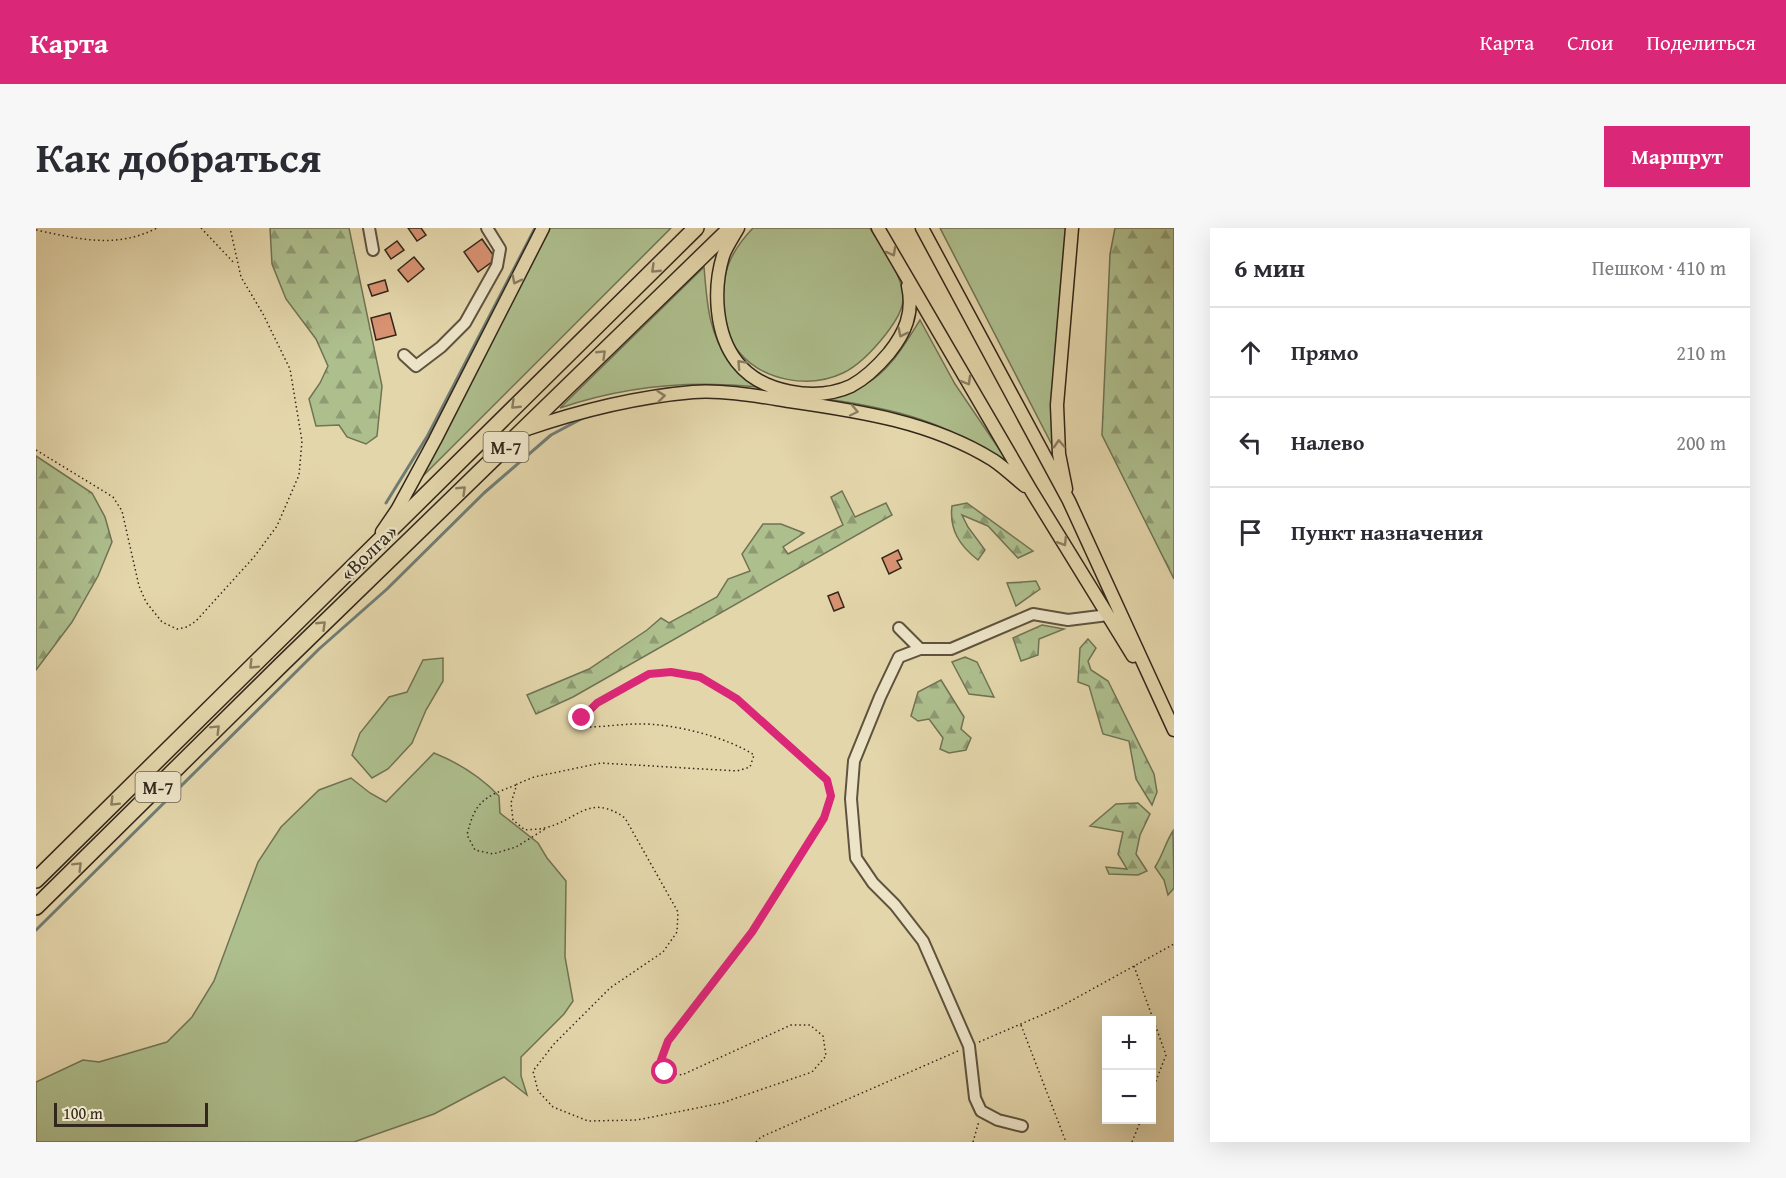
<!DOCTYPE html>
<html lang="ru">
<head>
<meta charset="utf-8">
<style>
	:root { --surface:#fff; --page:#f7f7f7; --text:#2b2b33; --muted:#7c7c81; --line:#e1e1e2; --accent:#db2777 }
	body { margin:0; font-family:"Gentium Book Plus",serif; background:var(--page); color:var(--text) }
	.controls { position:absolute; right:18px; bottom:18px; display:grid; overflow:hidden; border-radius:0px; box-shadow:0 6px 24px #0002 }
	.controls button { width:54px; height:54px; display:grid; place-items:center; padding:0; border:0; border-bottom:2px solid var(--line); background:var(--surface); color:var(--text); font:30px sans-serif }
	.scale { position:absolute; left:18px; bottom:15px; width:154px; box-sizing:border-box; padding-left:6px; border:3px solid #32271a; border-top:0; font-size:16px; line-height:21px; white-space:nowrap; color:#32271a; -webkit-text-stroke:4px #ede4c8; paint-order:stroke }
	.stop { position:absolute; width:18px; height:18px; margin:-14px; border:4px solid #db2777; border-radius:50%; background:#fff }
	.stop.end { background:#db2777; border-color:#fff; box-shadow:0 2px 6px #0008 }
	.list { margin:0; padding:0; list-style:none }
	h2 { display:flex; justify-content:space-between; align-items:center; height:78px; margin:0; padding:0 24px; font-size:26px }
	h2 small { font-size:20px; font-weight:400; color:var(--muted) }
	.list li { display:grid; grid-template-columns:39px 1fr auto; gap:18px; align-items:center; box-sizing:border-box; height:90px; padding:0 24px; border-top:2px solid var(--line) }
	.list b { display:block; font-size:22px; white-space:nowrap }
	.list em { font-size:20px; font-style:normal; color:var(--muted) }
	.icon { flex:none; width:33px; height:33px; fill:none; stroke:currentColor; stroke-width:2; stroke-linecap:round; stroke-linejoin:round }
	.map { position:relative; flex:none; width:1138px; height:914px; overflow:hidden; border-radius:0px }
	header { display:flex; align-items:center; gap:36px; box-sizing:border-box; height:84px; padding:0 30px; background:var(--accent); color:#fff }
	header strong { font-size:28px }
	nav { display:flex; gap:33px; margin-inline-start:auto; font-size:21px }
	.intro { display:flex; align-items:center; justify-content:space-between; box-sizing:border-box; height:144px; padding:0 36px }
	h1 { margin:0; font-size:42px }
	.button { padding:15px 27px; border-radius:0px; background:var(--accent); color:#fff; font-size:21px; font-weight:700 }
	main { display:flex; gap:36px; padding:0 36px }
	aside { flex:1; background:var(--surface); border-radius:0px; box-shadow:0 6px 24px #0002 }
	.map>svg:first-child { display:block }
</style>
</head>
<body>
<header>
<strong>Карта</strong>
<nav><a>Карта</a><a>Слои</a><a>Поделиться</a></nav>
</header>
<div class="intro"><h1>Как добраться</h1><a class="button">Маршрут</a></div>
<main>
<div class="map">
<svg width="1138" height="914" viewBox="0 0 1138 914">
	<defs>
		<pattern id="forest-firs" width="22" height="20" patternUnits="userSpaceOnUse" patternTransform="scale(1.5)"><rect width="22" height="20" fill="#aebf8e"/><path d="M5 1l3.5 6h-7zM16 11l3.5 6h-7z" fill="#8e9b73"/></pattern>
	</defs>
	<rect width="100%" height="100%" fill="#e4d6ab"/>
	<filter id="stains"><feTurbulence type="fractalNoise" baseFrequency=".00333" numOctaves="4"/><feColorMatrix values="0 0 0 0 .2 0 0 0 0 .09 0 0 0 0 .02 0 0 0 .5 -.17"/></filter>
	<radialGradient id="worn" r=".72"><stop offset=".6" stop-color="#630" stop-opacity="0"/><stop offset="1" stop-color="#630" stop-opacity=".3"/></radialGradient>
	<path fill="#aebf8e" stroke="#707354" stroke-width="1.5" d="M513 0H635L386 249Z
		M717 0H834C846 20 863 42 867 65 869 80 859 94 850 106 839 120 824 137 807 145 773 161 727 153 703 124 692 112 690 97 688 82 684 48 693 25 717 0Z
		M904 0H1032L1016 166V217Z
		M668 39C671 73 672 106 694 134 701 144 714 152 723 159 655 152 588 158 524 180Z
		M884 92 919 156 978 243C965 234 953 225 940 217 894 188 836 177 782 170 797 166 815 164 828 157 854 143 869 116 884 92Z
		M407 430V453L390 482 376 515 352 541 336 550 316 527 324 505 353 469 371 464 387 432Z
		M398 525C423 535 444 548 463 568L464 585 502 615 511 630 530 653 529 729 537 773 528 786 485 829V848L491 867 468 849 398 886 318 914H0V854L47 832 63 834 131 814 156 789 178 753 222 634 245 599 283 562 315 550 334 565 350 574Z"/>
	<path fill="url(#forest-firs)" stroke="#707354" stroke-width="1.5" d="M234 0H313L346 158 341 208 330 216 311 209 303 197 280 198 273 171 284 155 292 138 280 111 250 71 236 36Z
		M1079 0H1138V351L1066 207 1074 26Z
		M0 228 56 265 69 289 76 314 62 348 36 394 0 442Z
		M806 263 819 289 850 275 856 287 537 469 500 486 491 467 553 441 611 402 625 390 633 395 681 369 692 351 714 343 706 326 727 296H745L768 305 747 319 752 326 807 297 795 269Z
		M931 275 997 323 982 330 952 298 926 287 932 299 949 322 942 332C924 318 913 302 916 278Z
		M1000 353 1004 361 980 378 971 355Z
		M1006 397 1028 401 1003 411 1002 427 985 433 977 410Z
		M1052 411 1060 420 1052 433 1055 442 1072 453 1118 546 1121 564 1116 577 1100 551 1093 513 1067 506 1053 458 1042 454 1044 420Z
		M929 429 941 434 958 469 933 466 916 434Z
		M905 452 928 489 925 501 935 510 930 522 913 525 904 521 907 510 893 491 882 493 875 488 882 464Z
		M1102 575 1114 586 1104 607 1100 626 1111 643 1102 647 1073 646 1070 639 1091 641 1082 626 1087 604 1054 598 1080 576Z
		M1137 603 1138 660 1132 667 1128 652 1119 639C1127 627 1129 615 1137 603Z"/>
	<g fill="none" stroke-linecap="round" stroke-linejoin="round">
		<path stroke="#6f7d75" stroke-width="3" d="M350 275 392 207 499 0
			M0 702 283 421 351 361 448 265 515 207 547 190"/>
	</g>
	<path fill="#d89272" stroke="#32271a" stroke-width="1.5" d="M372 0H385L390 7 381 13Z
		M446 11 460 31 442 44 428 24Z
		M361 13 368 22 355 31 349 22Z
		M378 29 388 41 372 54 362 42Z
		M349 52 352 63 336 68 332 57Z
		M354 85 360 107 340 112 335 90Z
		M862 322 866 331 861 333 865 340 853 346 846 330Z
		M802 364 808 379 798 383 792 368Z"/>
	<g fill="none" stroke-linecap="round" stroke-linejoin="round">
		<g stroke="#5e533e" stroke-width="14">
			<path id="minor" d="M333 0 337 22
				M368 127 380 138 405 119 429 95 461 38 464 21 451 0
				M863 400 884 421H915L997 386 1032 392 1072 387
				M884 421 863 429 844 469 818 533 815 571 820 630 837 655 859 677 887 713 933 818 939 870 945 883 962 892 986 898"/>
		</g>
		<g stroke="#32271a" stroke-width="15">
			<path id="major" d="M702 0C697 9 690 19 687 28 677 61 679 106 701 134 725 165 780 174 815 158 830 150 842 138 853 125 869 105 878 85 872 58
				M842 0 996 264 1097 428
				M886 0 1033 273 1138 502
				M488 202C543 183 599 169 657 164 689 162 721 168 753 173 823 183 896 194 957 232 969 240 979 250 989 258
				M1030 261 1023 226 1021 177 1036 0
				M346 304 361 282 399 212 507 0"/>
		</g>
		<g stroke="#32271a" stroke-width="18">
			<path id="highway" d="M0 652 660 0
				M0 679 244 438 695 0"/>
		</g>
		<path stroke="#32271a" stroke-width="1.5" stroke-dasharray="1.5 3" stroke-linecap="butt" d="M165 0 199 36
			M0 2C43 11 80 21 121 0
			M0 222 77 269 86 283 103 358 110 374 126 394 141 401 151 399 160 393 218 329 241 298 263 247 266 213 254 141 227 86 205 49 194 0
			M635 444 664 449 701 471 791 552 795 568 788 590 716 704 632 813 625 832 629 844 646 847 755 797H774L787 808 790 828 776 844 686 875 601 892 552 893 517 879 502 863 497 843 518 816 574 760 627 724 641 704 642 684 589 590C552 564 542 593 508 600 502 602 495 601 489 602L477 592 475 575 481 556 498 549 565 535 701 543 714 539 718 527C691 509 636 495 602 496 585 496 568 499 551 499L546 490 561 475 613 446Z
			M480 557C448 569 439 573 431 607L439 622 457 626 480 619 509 601
			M1098 738 1130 827 1116 863
			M985 797 1030 914
			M943 814 1022 780 1138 716
			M720 914 725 909 922 823
			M937 914 943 893
			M1096 914 1105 892"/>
		<use href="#minor" stroke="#ede4c8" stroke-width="10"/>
		<use href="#major" stroke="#e4d6ab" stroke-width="12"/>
		<use href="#highway" stroke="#e4d6ab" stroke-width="15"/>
	</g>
	<defs><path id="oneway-chevron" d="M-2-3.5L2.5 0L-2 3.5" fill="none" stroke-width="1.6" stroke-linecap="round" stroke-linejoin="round" transform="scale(1.5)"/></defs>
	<g stroke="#8b7e62">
		<use href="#oneway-chevron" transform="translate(856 24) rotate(61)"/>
		<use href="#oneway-chevron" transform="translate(619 41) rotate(136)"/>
		<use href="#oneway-chevron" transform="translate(480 52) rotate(117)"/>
		<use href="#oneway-chevron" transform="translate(866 105) rotate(117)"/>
		<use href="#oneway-chevron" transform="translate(566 126) rotate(-44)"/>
		<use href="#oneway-chevron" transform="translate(705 136) rotate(-133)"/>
		<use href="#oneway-chevron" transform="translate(931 153) rotate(60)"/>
		<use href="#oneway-chevron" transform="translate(625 168) rotate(-6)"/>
		<use href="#oneway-chevron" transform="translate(479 177) rotate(136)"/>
		<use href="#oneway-chevron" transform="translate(818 183) rotate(12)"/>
		<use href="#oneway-chevron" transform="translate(1023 216) rotate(-93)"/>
		<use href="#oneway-chevron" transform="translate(426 262) rotate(-44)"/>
		<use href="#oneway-chevron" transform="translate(1027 314) rotate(58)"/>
		<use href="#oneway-chevron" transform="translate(286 397) rotate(-44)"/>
		<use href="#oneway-chevron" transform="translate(217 437) rotate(135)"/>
		<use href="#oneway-chevron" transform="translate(180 501) rotate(-45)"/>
		<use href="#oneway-chevron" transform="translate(78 574) rotate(135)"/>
		<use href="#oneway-chevron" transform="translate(42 638) rotate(-45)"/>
	</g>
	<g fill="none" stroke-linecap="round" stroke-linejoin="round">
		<path stroke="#db2777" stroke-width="8" d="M546 490 561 475 613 446 635 444 664 449 701 471 791 552 795 568 788 590 716 704 632 813 625 832 629 844"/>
	</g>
	<g text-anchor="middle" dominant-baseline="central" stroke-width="4.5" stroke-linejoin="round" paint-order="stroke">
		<g fill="#ede4c8" stroke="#6a604e" stroke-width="1.5">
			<rect x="447.5" y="204" width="45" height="30" rx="4.5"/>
			<rect x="99.5" y="544" width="45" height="30" rx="4.5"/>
		</g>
		<g font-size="18" font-weight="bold" fill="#32271a">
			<text x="470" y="219">М-7</text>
			<text x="122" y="559">М-7</text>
		</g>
		<g font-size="20" fill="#32271a" stroke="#ede4c8">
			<text transform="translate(332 324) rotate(-44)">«Волга»</text>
		</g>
	</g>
	<rect width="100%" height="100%" filter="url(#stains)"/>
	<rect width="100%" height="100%" fill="url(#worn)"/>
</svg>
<div class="controls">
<button>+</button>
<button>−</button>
</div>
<div class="scale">100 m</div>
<div class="stop" style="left:629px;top:844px"></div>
<div class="stop end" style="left:546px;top:490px"></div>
</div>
<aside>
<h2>6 мин<small>Пешком · 410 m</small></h2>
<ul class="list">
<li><svg class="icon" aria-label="ahead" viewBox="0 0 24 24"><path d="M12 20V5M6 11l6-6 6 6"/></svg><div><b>Прямо</b></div><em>210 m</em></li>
<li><svg class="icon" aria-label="left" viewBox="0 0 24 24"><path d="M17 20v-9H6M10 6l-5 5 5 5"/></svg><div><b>Налево</b></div><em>200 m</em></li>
<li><svg class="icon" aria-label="arrive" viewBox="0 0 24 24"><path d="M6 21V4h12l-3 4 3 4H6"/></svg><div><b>Пункт назначения</b></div></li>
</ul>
</aside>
</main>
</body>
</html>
